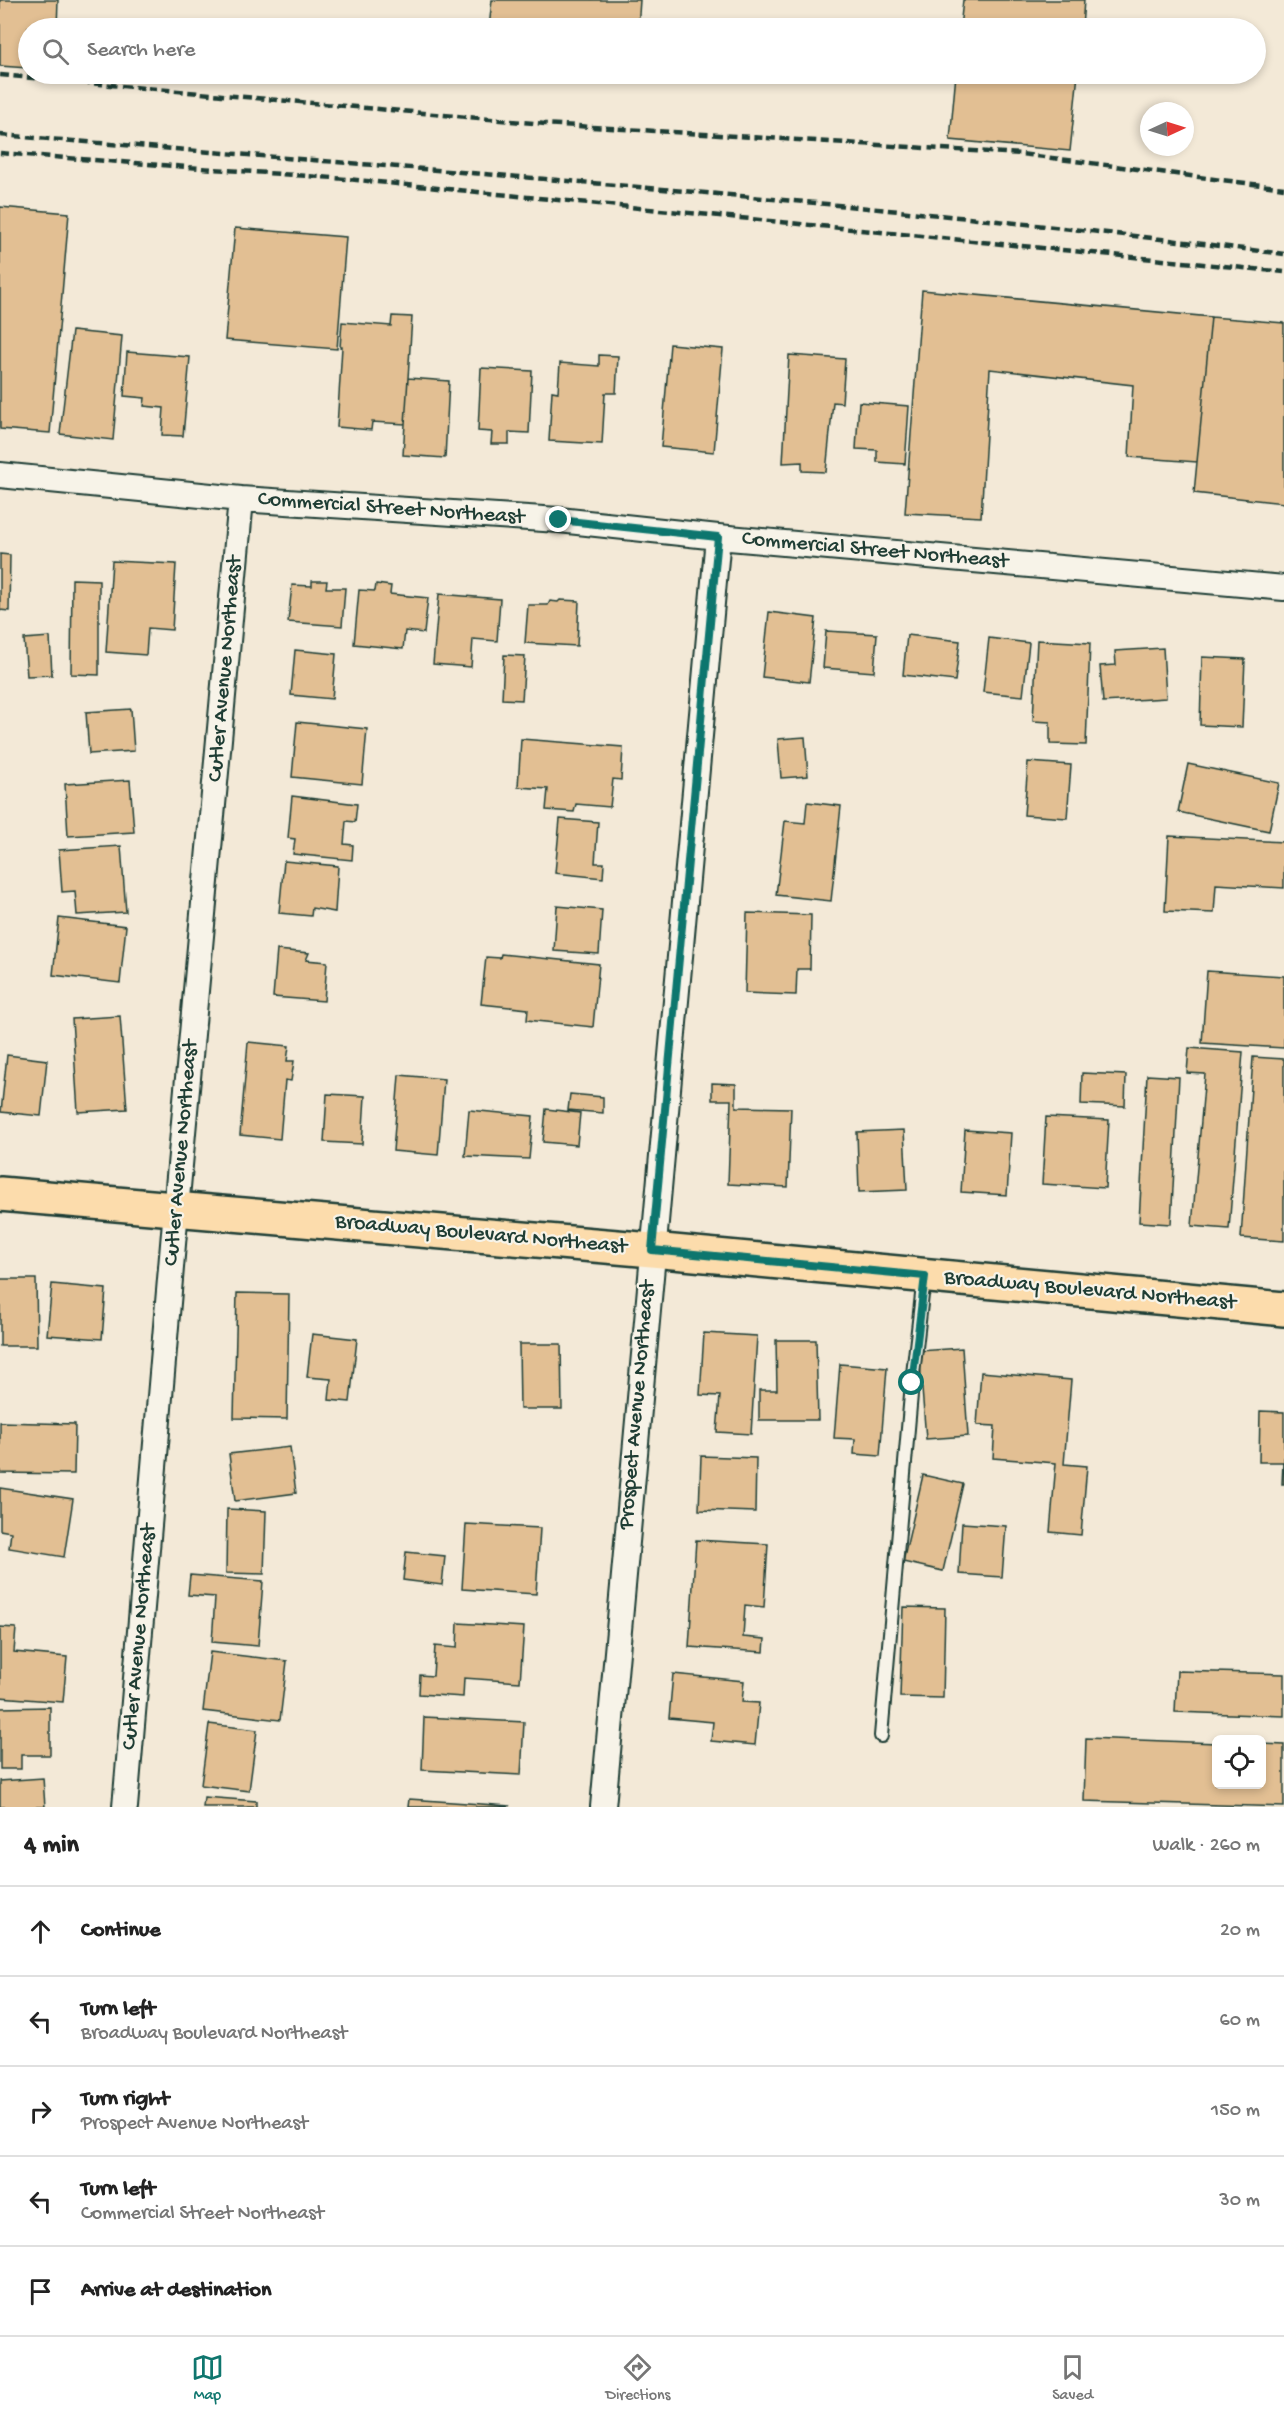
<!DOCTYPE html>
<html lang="en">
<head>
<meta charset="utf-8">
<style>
	:root { --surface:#fff; --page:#f6f6f6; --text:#222; --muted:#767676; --line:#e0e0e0; --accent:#0f766e }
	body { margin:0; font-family:"Gochi Hand",sans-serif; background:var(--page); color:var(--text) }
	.controls { position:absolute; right:18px; bottom:18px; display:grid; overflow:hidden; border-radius:9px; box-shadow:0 3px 9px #0003 }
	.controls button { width:54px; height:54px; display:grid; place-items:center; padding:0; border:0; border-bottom:2px solid var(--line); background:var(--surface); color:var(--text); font:30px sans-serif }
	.compass { position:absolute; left:1140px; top:102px; width:54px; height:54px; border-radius:50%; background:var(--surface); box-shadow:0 3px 9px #0003; rotate:86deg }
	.stop { position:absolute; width:18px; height:18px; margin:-14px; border:4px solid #0f766e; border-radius:50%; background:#fff }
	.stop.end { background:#0f766e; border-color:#fff; box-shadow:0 2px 6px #0008 }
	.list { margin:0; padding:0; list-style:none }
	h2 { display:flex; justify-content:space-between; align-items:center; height:78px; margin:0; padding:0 24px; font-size:26px }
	h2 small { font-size:20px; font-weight:400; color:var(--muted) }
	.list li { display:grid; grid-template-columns:39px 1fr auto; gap:18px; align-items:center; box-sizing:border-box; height:90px; padding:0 24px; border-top:2px solid var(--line) }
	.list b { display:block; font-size:22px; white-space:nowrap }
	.list p { margin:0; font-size:20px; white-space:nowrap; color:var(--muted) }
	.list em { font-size:20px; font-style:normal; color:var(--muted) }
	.icon { flex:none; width:33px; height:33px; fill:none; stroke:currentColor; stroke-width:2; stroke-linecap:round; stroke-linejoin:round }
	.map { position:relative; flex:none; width:1284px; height:1807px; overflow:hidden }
	.search { position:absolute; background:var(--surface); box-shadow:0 3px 9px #0003; left:18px; right:18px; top:18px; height:66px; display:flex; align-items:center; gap:15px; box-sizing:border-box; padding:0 21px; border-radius:33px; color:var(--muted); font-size:22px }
	.sheet { height:528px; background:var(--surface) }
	nav { display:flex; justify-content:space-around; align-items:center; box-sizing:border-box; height:84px; border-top:2px solid var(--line); background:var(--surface); font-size:16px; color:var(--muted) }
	nav a { display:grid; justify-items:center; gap:3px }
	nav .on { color:var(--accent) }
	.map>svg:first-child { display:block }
</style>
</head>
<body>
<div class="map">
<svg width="1284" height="1807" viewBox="0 0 1284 1807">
	<rect width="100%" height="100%" fill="#f3e9d7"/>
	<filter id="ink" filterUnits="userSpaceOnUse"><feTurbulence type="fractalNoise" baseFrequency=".0167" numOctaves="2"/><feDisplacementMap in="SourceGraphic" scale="12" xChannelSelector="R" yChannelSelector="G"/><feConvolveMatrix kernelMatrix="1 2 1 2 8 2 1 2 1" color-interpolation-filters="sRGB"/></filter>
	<g filter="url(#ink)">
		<path fill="#e2bf93" stroke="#1f3d34" stroke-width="1.5" d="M0 0H58L57 28H28V68L0 66Z
			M492 0H640L638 28H489Z
			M963 0H1084L1082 28H960Z
			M956 74H1078L1070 151 950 140Z
			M0 207 69 213 50 433 0 429Z
			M235 228 346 237 337 349 225 340Z
			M922 290 1211 317 1197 462 1129 457 1133 385 990 369 981 517 905 513Z
			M392 316 412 317 405 424 372 422 371 430 337 427 342 347H340L342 322 391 326Z
			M1211 317 1284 323V503L1194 493Z
			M72 331 122 336 113 440 60 434Z
			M670 344 723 349 714 452 661 447Z
			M127 352 190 357 183 436 162 435 164 408 144 406 145 398 124 396Z
			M599 355 618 356 616 393H605L602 444 549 441 552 391 558 392 560 363 599 366Z
			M789 355 845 359 842 403 833 402 826 472 802 471V462L783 463Z
			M481 368 532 371 529 433 509 432V444H491L492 432 478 431Z
			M408 378 449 381 445 458 403 455Z
			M859 402 909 406 905 464 877 462V450L856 449Z
			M0 554 10 555 9 611 0 610Z
			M112 561 176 564 172 630 148 628 146 655 106 652Z
			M72 579 99 580V675L71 674Z
			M312 581H327L326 588H345L342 626 288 622 292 585 312 586Z
			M376 584 391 586 390 594 428 598 424 633 405 631 403 649 354 644 359 590 375 591Z
			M439 594 500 599 497 641 473 639 471 667 433 664Z
			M560 600 579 601 577 646 525 643 528 605H548L550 601 558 602Z
			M769 612 816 618 809 682 762 677Z
			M826 631 877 634 874 672 823 668Z
			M907 635 960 641 955 681 903 675Z
			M50 637 52 675 27 676 24 639Z
			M989 638 1029 643 1023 696 983 692Z
			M1037 640 1090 643 1086 745 1050 744V722L1033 721Z
			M1163 648 1166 698 1103 702 1100 666 1116 665 1115 651Z
			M295 650 336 654 332 699 291 695Z
			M504 655 525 656 522 700 502 699Z
			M1202 657 1245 659 1242 727 1200 725Z
			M131 709 134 751 89 754 86 712Z
			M297 722 367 729 362 784 292 777Z
			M805 737 808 776 781 778 778 739Z
			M521 739 623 747 621 780 613 779 610 807 576 804 574 812 546 810 548 789 518 787Z
			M1028 762 1071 765 1067 818 1024 815Z
			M1188 764 1279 783 1269 831 1178 812Z
			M130 780 134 832 68 836 65 784Z
			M292 796 357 804 355 822 346 821 344 844 353 845 352 860 293 854 295 839 288 838Z
			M807 802 841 806 831 901 776 895 785 821 805 823Z
			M560 819 598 822 595 863H604L603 878 555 873Z
			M1169 836 1284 842V888L1216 884 1214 913 1165 911Z
			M121 846 126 912 77 915 75 891 62 892 59 850Z
			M284 861 338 866 335 912 312 908 311 916 279 913Z
			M557 906 602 910 599 954 554 951Z
			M747 913 811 915 810 969H797L796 995 745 993Z
			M59 918 126 926 120 983 53 975Z
			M277 950 309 953 306 960 327 962 324 1001 273 997Z
			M501 954 599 964 593 1027 527 1020 528 1009 481 1004 486 957 500 958Z
			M1207 971 1284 976V1048L1202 1043Z
			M120 1016 127 1109 78 1112 72 1019Z
			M248 1042 289 1046 287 1061H294L291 1081 285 1080 280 1139 240 1135Z
			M1189 1048 1243 1052 1229 1229 1192 1226 1205 1074 1187 1073Z
			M7 1055 47 1060 41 1116 1 1112Z
			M1253 1057 1284 1059V1241L1241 1238Z
			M1082 1073 1126 1075 1125 1106 1081 1104Z
			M399 1075 444 1079 438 1155 393 1151Z
			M1147 1075 1179 1077 1171 1224 1139 1222Z
			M712 1083 736 1084V1107L791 1108 788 1187 728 1184 731 1100H712Z
			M327 1094 365 1096 362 1144 324 1142Z
			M570 1094 603 1097V1113L568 1110Z
			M546 1109 580 1113 577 1145 543 1142Z
			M469 1110 533 1116 529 1159 465 1156Z
			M1046 1117 1109 1120 1105 1188 1042 1184Z
			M904 1130 907 1190 859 1192 857 1132Z
			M965 1130 1011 1133 1007 1195 961 1192Z
			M0 1279H36L37 1346H0Z
			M52 1284 106 1289 102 1339 47 1335Z
			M237 1293 289 1294 287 1419 234 1418Z
			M704 1333 757 1336 751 1434 717 1432 720 1396 700 1395Z
			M312 1334 357 1339 350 1402 329 1400 331 1379 307 1377Z
			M776 1340H816L818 1420H759V1390H777Z
			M519 1344H561L562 1409H520Z
			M962 1348 968 1436 926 1439 919 1351Z
			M840 1364 887 1368 880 1456 854 1454 855 1439 834 1438Z
			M981 1372 1071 1380 1064 1464 1087 1466 1081 1535 1050 1532 1056 1463 993 1458 995 1426 977 1425Z
			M1260 1411 1284 1412V1484H1282L1283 1462H1259Z
			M0 1422 75 1424 74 1474 0 1473Z
			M290 1447 296 1493 235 1501 229 1454Z
			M701 1456 756 1458 755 1512 699 1510Z
			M923 1475 963 1484 943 1571 903 1562Z
			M0 1488 73 1499 64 1557 9 1548 11 1532 0 1530Z
			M227 1509 266 1511 264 1574 226 1573Z
			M962 1523 1006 1526 1002 1577 959 1574Z
			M466 1524 540 1528 536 1594 462 1589Z
			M696 1540 768 1544 764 1607 745 1605 743 1637 765 1639 764 1652 689 1647Z
			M406 1552 445 1556 442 1585 403 1580Z
			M190 1575 263 1581 258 1646 212 1642 215 1597 188 1595Z
			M903 1607 945 1608 943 1698 900 1697Z
			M458 1623 524 1627 520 1682 464 1678 463 1697 419 1694 420 1675 433 1676 435 1646 457 1648Z
			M0 1627 16 1628 14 1652 67 1657 63 1702 0 1697Z
			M210 1652 287 1661 280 1720 203 1711Z
			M1177 1671 1284 1674V1716L1175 1712Z
			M673 1674 744 1681 742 1702 759 1703 755 1745 711 1741 713 1722 669 1718Z
			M50 1707V1755H21V1769H0V1708Z
			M424 1717 524 1722 521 1775 422 1770Z
			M209 1724 257 1730 249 1791 201 1785Z
			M1086 1738 1216 1743V1784H1262V1744L1284 1745V1807L1084 1801Z
			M43 1778 45 1807H0V1781Z
			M204 1797 256 1801V1807H203Z
			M409 1799 509 1806 508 1807H408Z"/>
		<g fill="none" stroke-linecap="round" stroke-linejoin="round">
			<g stroke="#1f3d34" stroke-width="16">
				<path id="service" d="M881 1736 912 1383 924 1277"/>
			</g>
			<g stroke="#1f3d34" stroke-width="28">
				<path id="minor" d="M0 475 241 499 559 520 718 537 1284 588
					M125 1807 176 1209 241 499
					M603 1807 718 537"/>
			</g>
			<g stroke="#1f3d34" stroke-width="38">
				<path id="primary" d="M0 1194 652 1250 1284 1309"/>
			</g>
			<use href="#service" stroke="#f7f3e8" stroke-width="12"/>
			<use href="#minor" stroke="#f7f3e8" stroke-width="24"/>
			<use href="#primary" stroke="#fcdcac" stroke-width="33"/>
			<path stroke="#1f3d34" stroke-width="4.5" stroke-dasharray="9 4.5" stroke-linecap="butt" d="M0 75 545 124 1021 154 1284 188
				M0 135C428 170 858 200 1284 254
				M0 153 347 179 1284 272"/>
		</g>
	</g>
	<g fill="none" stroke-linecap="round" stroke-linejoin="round" filter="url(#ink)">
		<path stroke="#0f766e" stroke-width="8" d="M559 520 718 537 652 1250 925 1276 912 1383"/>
	</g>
	<g text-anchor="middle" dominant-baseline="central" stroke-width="4.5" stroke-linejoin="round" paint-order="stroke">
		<g font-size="22" fill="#1f3d34" stroke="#f7f3e8">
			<text transform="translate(391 509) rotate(4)">Commercial Street Northeast</text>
			<text transform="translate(875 551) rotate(5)">Commercial Street Northeast</text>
			<text transform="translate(226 669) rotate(-85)">Cutler Avenue Northeast</text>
			<text transform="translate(182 1153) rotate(-85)">Cutler Avenue Northeast</text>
			<text transform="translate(481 1235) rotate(5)">Broadway Boulevard Northeast</text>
			<text transform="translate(1090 1291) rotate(5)">Broadway Boulevard Northeast</text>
			<text transform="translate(638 1405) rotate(-85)">Prospect Avenue Northeast</text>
			<text transform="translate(140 1637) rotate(-85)">Cutler Avenue Northeast</text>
		</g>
	</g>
</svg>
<div class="controls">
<button><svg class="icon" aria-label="locate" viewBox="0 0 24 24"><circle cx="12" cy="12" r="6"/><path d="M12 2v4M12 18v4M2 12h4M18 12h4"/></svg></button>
</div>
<svg class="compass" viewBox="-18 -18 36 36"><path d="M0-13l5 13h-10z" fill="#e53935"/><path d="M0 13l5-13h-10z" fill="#767676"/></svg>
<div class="stop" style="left:912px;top:1383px"></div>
<div class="stop end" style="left:559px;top:520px"></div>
<div class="search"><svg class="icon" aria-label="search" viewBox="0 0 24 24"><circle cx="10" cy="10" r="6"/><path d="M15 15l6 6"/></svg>Search here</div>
</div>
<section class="sheet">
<h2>4 min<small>Walk · 260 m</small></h2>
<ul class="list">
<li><svg class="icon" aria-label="ahead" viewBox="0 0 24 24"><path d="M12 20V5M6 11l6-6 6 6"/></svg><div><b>Continue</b></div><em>20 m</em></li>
<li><svg class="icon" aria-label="left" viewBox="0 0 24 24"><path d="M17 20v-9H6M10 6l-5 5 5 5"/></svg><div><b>Turn left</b><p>Broadway Boulevard Northeast</p></div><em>60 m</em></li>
<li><svg class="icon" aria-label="right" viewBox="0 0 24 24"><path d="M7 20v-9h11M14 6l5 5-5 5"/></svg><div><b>Turn right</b><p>Prospect Avenue Northeast</p></div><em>150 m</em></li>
<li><svg class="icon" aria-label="left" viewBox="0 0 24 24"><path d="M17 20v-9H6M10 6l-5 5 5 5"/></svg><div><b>Turn left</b><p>Commercial Street Northeast</p></div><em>30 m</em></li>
<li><svg class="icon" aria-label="arrive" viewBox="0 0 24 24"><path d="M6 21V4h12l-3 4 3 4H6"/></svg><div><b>Arrive at destination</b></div></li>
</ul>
</section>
<nav>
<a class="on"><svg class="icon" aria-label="map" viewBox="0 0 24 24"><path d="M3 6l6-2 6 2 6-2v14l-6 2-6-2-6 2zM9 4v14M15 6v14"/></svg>Map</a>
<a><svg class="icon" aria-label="directions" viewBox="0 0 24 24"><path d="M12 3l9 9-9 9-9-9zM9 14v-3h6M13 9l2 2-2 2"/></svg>Directions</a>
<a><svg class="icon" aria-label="saved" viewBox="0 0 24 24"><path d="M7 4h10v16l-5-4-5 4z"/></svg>Saved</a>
</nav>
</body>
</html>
